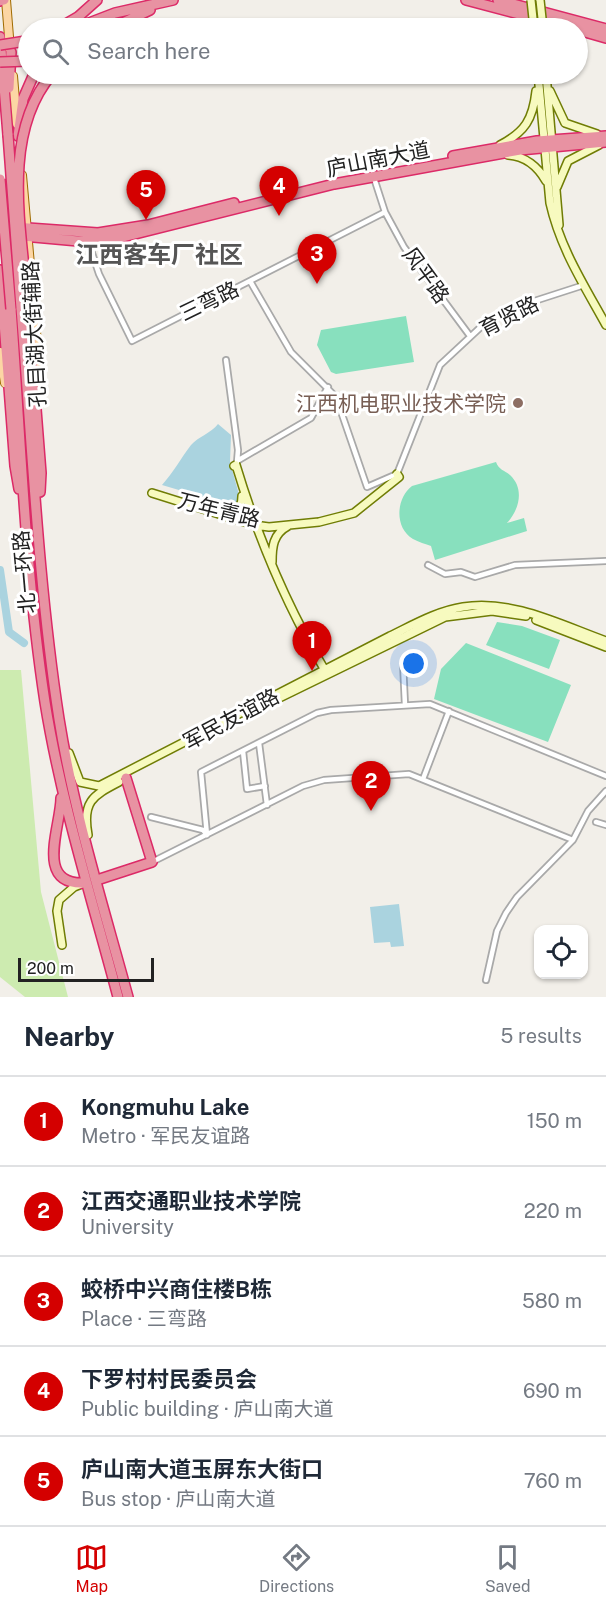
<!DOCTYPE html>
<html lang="en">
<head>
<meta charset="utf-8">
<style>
	:root { --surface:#fff; --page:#f2f2f3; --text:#1f2937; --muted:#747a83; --line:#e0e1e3; --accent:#d40000 }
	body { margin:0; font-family:"Public Sans","Noto Sans SC",sans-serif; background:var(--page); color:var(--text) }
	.controls { position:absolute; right:18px; bottom:18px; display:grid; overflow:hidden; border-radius:12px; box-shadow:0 2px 4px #0004 }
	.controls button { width:54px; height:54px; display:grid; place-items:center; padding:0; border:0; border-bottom:2px solid var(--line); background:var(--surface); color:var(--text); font:30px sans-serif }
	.scale { position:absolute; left:18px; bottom:15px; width:136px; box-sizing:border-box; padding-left:6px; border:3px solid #222; border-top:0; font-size:16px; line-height:21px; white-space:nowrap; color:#222; -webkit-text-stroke:4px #fff; paint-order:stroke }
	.you { position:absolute; left:414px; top:664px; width:21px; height:21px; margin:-15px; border:4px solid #fff; border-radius:50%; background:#1a73e8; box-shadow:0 0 0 9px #1a73e833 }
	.badge { display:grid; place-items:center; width:39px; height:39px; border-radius:50%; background:var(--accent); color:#fff; font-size:20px; font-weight:700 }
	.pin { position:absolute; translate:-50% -50px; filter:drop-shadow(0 2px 3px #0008) }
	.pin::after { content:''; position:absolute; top:32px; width:21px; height:18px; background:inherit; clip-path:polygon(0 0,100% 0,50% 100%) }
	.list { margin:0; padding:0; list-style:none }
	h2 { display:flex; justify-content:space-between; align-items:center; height:78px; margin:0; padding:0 24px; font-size:26px }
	h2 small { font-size:20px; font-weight:400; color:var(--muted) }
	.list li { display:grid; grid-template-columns:39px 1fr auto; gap:18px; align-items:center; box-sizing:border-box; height:90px; padding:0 24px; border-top:2px solid var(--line) }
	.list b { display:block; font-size:22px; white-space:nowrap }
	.list p { margin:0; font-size:20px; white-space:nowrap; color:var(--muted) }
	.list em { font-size:20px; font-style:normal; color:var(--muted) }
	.icon { flex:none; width:33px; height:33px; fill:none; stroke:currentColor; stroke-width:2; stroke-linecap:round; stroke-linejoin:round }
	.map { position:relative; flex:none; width:606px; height:997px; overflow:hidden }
	.search { position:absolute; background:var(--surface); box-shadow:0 2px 4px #0004; left:18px; right:18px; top:18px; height:66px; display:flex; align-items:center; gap:15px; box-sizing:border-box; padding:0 21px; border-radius:33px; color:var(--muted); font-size:22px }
	.sheet { height:528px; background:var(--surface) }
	nav { display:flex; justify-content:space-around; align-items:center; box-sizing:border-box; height:84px; border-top:2px solid var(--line); background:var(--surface); font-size:16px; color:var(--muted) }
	nav a { display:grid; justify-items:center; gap:3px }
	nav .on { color:var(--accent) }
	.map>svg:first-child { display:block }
</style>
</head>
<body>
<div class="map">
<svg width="606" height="997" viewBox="0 0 606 997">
	<rect width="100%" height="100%" fill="#f2efe9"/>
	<path fill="#cdebb0" d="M0 670H21L41 892 68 997H25L0 977Z"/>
	<path fill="#88e0be" d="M406 316 414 362 336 374 331 372 317 345 321 330Z
		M496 462C499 470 504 470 510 475 525 489 519 510 507 523L524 518 527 531 435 560 431 546C426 544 418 542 413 539 394 528 396 498 412 486Z
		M497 622 522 626 560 640 549 669 486 645Z
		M466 643 571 685 548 742 434 699 441 669Z"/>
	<path fill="#aad3df" d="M218 424 231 435 230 462 243 509 162 485C173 473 181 458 191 445 198 437 211 433 218 424Z
		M399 904 404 946 391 947 390 942 374 943 370 907Z"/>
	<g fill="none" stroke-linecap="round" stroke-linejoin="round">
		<path stroke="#aad3df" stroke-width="8" d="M0 570 9 632 24 643"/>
		<g stroke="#a9a9a9" stroke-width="8">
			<path id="street" d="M385 212 404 247 470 336
				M88 241 99 274 132 341 385 212 374 178
				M250 281 291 352 336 397 367 487 397 474 440 365 483 325 519 306 584 285
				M226 360 238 450 237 462
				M237 461 311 418 328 387
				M428 565 445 574 461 572 475 577 515 565 606 561
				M405 705 403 663 411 660
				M259 743 267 805
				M243 751 247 789 265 786
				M423 779 449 711
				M151 817 203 830 207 835 201 772 317 713 331 710 430 704 606 776
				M596 822 606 825
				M152 862 303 786 324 780 409 774 573 840
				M486 980 497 931 506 913 517 897 573 840 588 811 606 791"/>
		</g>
		<g stroke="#707d05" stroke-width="10">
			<path id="secondary" d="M538 74 550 203C560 248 584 285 606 325
				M546 74 559 225
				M550 91 565 123 597 134
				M500 145C525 132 533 119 536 91
				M508 155C525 156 538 167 546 181
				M557 187 568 161 599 145
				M234 466 236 465C258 538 287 607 326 672
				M152 493 254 525 269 527 319 522 354 513 399 477 397 474
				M226 515 234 514C240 508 242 504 242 496
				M272 562C272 547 273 534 288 526
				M536 620 606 647
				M275 700 445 617 492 611 526 616
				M69 753 80 782 99 786 390 636C413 625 437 611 463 607 512 599 561 625 606 641
				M88 835C82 802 92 796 119 782
				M62 945 57 911 59 900 74 887 84 883"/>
		</g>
		<g stroke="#a06b00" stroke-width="10">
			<path id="primary" d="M6 0 10 49
				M13 76 17 124
				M22 175 38 354V387
				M0 352 5 383"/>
		</g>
		<g stroke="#dc2a67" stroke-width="12">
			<path id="highway" d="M466 0 573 28
				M498 0 606 29
				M0 1 4 0
				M59 28 78 17 97 0
				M76 28 115 13 173 0
				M112 28 150 10
				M578 30 606 38
				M0 37 8 135
				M9 88 11 52
				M18 136 23 99 34 74
				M453 156 537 141 606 136
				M0 226 98 233 148 225 234 203
				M0 234 78 241 119 238 334 184 520 150 606 142
				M0 270 15 466 19 489
				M28 307 41 473 40 492
				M21 308C32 445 38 583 59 719 74 813 103 905 128 997
				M11 309C21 440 25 572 45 702 61 802 92 899 118 997
				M61 798C61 826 34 885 84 883
				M100 879 152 862 126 778"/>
		</g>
		<use href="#street" stroke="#fff" stroke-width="4.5"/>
		<use href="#secondary" stroke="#f7fabf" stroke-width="7"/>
		<use href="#primary" stroke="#fcd6a4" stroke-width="8"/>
		<use href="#highway" stroke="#e892a2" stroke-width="9"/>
		<g stroke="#707d05" stroke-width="10" stroke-linecap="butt">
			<path id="secondary-bridge" d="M531 0 534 28
				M540 0 543 28"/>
		</g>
		<g stroke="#dc2a67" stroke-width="12" stroke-linecap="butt">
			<path id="highway-bridge" d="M0 45 26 41
				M0 62 28 61
				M8 135 21 308
				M0 179 11 309
				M28 307C22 231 0 135 52 74"/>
		</g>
		<use href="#secondary-bridge" stroke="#f7fabf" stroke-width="7"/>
		<use href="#highway-bridge" stroke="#e892a2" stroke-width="9"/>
	</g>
	<circle fill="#8d6e63" stroke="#fff" stroke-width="2" cx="518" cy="403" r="6"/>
	<g text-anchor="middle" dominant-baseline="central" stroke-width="6" stroke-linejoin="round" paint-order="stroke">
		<g font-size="21" fill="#222" stroke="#fff">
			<text transform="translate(378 159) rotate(-11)">庐山南大道</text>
			<text transform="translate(426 275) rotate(54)">风平路</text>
			<text transform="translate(209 301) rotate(-26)">三弯路</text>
			<text transform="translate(509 316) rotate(-27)">育贤路</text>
			<text transform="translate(34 334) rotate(-93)">孔目湖大街辅路</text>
			<text transform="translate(219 510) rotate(14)">万年青路</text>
			<text transform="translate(24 572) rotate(-95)">北一环路</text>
			<text transform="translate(231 719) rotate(-28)">军民友谊路</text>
		</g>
		<g font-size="21" fill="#785e54" stroke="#fff" text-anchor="end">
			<text x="506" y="403">江西机电职业技术学院</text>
		</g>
		<g font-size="24" font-weight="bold" fill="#555" stroke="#fff">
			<text x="159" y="254">江西客车厂社区</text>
		</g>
	</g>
</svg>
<div class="controls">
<button><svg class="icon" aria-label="locate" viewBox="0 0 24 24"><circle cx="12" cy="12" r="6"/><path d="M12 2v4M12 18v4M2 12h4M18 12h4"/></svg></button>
</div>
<div class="scale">200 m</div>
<div class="you"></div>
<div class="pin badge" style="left:312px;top:671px">1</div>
<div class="pin badge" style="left:371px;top:811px">2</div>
<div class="pin badge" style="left:317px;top:284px">3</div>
<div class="pin badge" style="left:279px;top:216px">4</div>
<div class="pin badge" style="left:146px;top:220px">5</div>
<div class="search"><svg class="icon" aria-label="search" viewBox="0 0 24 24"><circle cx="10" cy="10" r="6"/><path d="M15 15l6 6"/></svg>Search here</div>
</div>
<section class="sheet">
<h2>Nearby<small>5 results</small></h2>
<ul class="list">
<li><span class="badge">1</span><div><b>Kongmuhu Lake</b><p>Metro · 军民友谊路</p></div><em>150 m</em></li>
<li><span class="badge">2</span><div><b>江西交通职业技术学院</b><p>University</p></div><em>220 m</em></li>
<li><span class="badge">3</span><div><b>蛟桥中兴商住楼B栋</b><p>Place · 三弯路</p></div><em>580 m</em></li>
<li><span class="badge">4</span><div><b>下罗村村民委员会</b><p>Public building · 庐山南大道</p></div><em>690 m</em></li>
<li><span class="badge">5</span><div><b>庐山南大道玉屏东大街口</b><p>Bus stop · 庐山南大道</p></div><em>760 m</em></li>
</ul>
</section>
<nav>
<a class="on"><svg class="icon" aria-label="map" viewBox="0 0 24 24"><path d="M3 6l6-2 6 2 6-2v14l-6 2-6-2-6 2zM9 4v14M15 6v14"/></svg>Map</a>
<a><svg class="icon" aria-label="directions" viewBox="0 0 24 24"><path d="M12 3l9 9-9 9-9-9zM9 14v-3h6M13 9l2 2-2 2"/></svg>Directions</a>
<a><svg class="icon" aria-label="saved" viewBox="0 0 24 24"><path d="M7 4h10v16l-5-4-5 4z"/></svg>Saved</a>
</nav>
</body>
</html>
